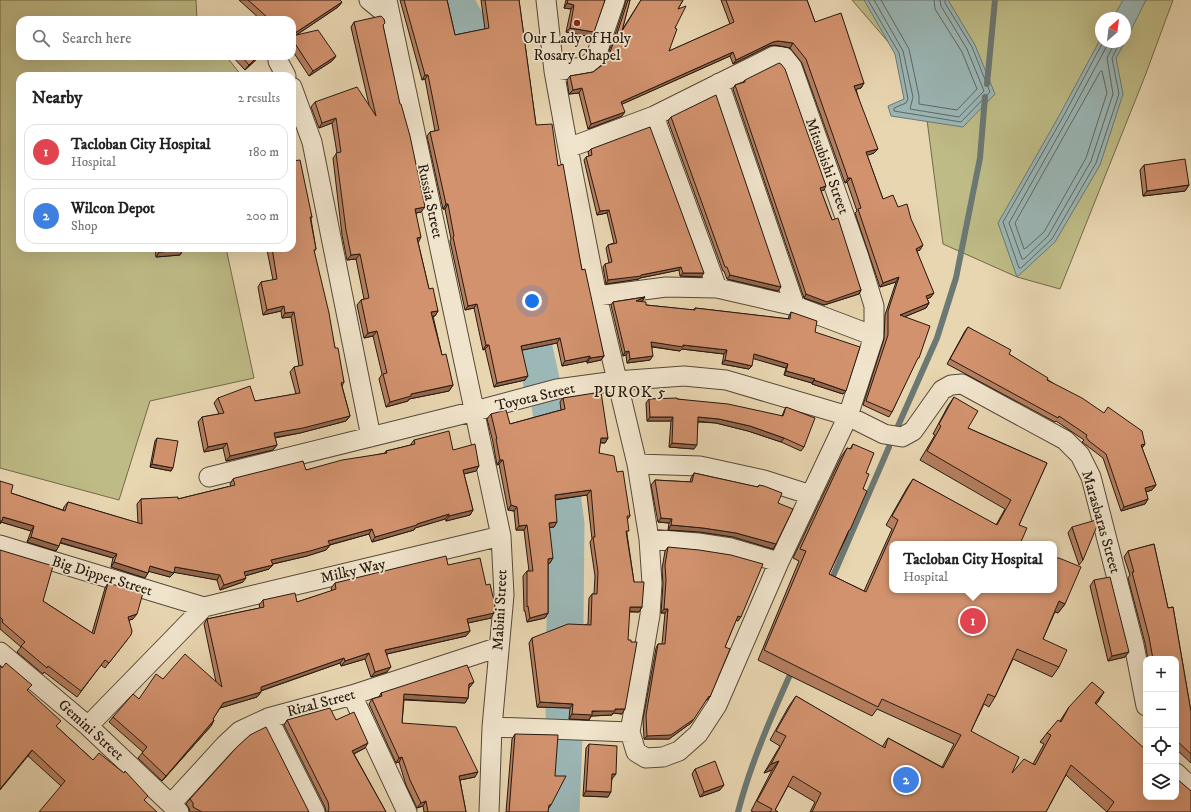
<!DOCTYPE html>
<html lang="en">
<head>
<meta charset="utf-8">
<style>
	:root { --surface:#fff; --page:#f2f2f2; --text:#222; --muted:#767676; --line:#e0e0e0; --accent:#ea580c }
	body { margin:0; font-family:"IM FELL DW Pica",serif; background:var(--page); color:var(--text) }
	.controls { position:absolute; right:12px; bottom:12px; display:grid; overflow:hidden; border-radius:8px; box-shadow:0 4px 16px #0002 }
	.controls button { width:36px; height:36px; display:grid; place-items:center; padding:0; border:0; border-bottom:1px solid var(--line); background:var(--surface); color:var(--text); font:20px sans-serif }
	.compass { position:absolute; left:1095px; top:12px; width:36px; height:36px; border-radius:50%; background:var(--surface); box-shadow:0 4px 16px #0002; rotate:28deg }
	.you { position:absolute; left:532px; top:301px; width:14px; height:14px; margin:-10px; border:3px solid #fff; border-radius:50%; background:#1a73e8; box-shadow:0 0 0 6px #1a73e833 }
	.badge { display:grid; place-items:center; width:26px; height:26px; border-radius:50%; background:var(--accent); color:#fff; font-size:13px; font-weight:700 }
	.pin { position:absolute; translate:-50% -50%; border:2px solid #fff; box-shadow:0 1px 4px #0006 }
	.popup { position:absolute; left:889px; top:541px; width:168px; height:52px; box-sizing:border-box; display:grid; place-content:center; border-radius:8px; background:var(--surface); filter:drop-shadow(0 1px 3px #0005); font-size:13px; white-space:nowrap; color:var(--muted) }
	.popup b { font-size:15px; color:var(--text) }
	.popup::after { content:''; position:absolute; left:50%; top:100%; margin-left:-8px; border:8px solid transparent; border-top-color:var(--surface) }
	.list { margin:0; padding:0; list-style:none }
	h2 { display:flex; justify-content:space-between; align-items:center; height:52px; margin:0; padding:0 16px; font-size:17px }
	h2 small { font-size:13px; font-weight:400; color:var(--muted) }
	.list li { display:grid; grid-template-columns:26px 1fr auto; gap:12px; align-items:center; box-sizing:border-box; height:56px; margin:0 8px 8px; padding:0 8px; border:1px solid var(--line); border-radius:12px }
	.list b { display:block; font-size:15px; white-space:nowrap }
	.list p { margin:0; font-size:13px; white-space:nowrap; color:var(--muted) }
	.list em { font-size:13px; font-style:normal; color:var(--muted) }
	.icon { flex:none; width:22px; height:22px; fill:none; stroke:currentColor; stroke-width:2; stroke-linecap:round; stroke-linejoin:round }
	.map { position:relative; flex:none; width:1191px; height:812px; overflow:hidden }
	.search { position:absolute; background:var(--surface); box-shadow:0 4px 16px #0002; left:16px; top:16px; width:280px; height:44px; display:flex; align-items:center; gap:10px; box-sizing:border-box; padding:0 14px; border-radius:12px; color:var(--muted); font-size:15px }
	.panel { position:absolute; background:var(--surface); box-shadow:0 4px 16px #0002; left:16px; top:72px; width:280px; height:180px; border-radius:12px }
	.map>svg:first-child { display:block }
</style>
</head>
<body>
<div class="map">
<svg width="1191" height="812" viewBox="0 0 1191 812">
	<rect width="100%" height="100%" fill="#e8d6b1"/>
	<filter id="stains"><feTurbulence type="fractalNoise" baseFrequency=".005" numOctaves="4"/><feColorMatrix values="0 0 0 0 .2 0 0 0 0 .09 0 0 0 0 .02 0 0 0 .5 -.17"/></filter>
	<radialGradient id="worn" r=".72"><stop offset=".6" stop-color="#630" stop-opacity="0"/><stop offset="1" stop-color="#630" stop-opacity=".3"/></radialGradient>
	<path fill="#bebb86" stroke="#726a4a" fill-rule="evenodd" d="M0 0H196L197 20H20V56H226L241 75V76H20V248H226L254 378 150 401 119 500 0 468Z
		M852 0H1173L1145 76 1060 289 1017 277 943 244 922 81ZM1101 18H1125V42H1101Z"/>
	<path fill="#9bb7b6" stroke="#6c7873" d="M864 0H948L975 45 995 94 963 127 891 116 888 106 904 99 895 54Z
		M1123 0H1146L1125 42V18H1113Z
		M1101 38V42H1125L1116 58 1123 94 1100 165 1055 242 1017 277 998 223 1059 116Z"/>
	<g fill="none" stroke-linecap="round" stroke-linejoin="round">
		<path stroke="#606862" stroke-width="1" d="M868 0 899 53 908 99 906 103 894 108V111L961 122 990 92 972 47 945 3V0
			M874 0 903 51 913 97 910 109 959 117 984 91 967 49 941 6 940 0
			M881 0 909 49 919 96V104L957 110 977 89 962 52 935 9 934 0
			M1103 42 1063 117 1003 222 1019 268H1021L1052 239 1096 163 1119 94 1112 58 1120 42
			M1109 42 1067 120 1009 223 1022 259H1024L1048 236 1091 161 1113 94 1107 58 1115 42
			M1102 71 1107 93 1086 158 1044 232 1026 248 1024 249 1015 223 1100 72Z"/>
		<path stroke="#6c7873" stroke-width="6" d="M987 84 995 0
			M898 426 937 338 956 278 980 158 985 97
			M830 583 889 447
			M738 812C751 762 772 715 793 668"/>
		<path stroke="#9bb7b6" stroke-width="37" d="M454 0 471 30 480 83
			M523 299 542 384
			M550 404 566 524 564 720
			M561 812 564 738"/>
		<g stroke="#564838" stroke-width="21">
			<path id="street" d="M369 0 391 18
				M387 0 501 536 504 595 492 727 489 812
				M546 0 554 71 568 148 597 296 637 464 649 539 652 583 650 615 630 732 636 752 646 758 663 757 679 751 698 734 717 705 779 562 848 416 874 336V306L859 257 792 67 784 57 774 56 654 116
				M278 61 286 76
				M554 71 584 67 595 59 615 0
				M719 83 795 306
				M292 87 312 142 371 437
				M568 148 654 116 717 288
				M597 296 666 287 717 288 795 306 874 336
				M637 464 700 466 764 480 811 495
				M209 477 475 411 557 389 616 381 684 376 726 380 848 416 884 434 902 437 913 431 942 390 951 385 962 384 1065 440 1080 455 1091 477 1134 645 1146 706
				M649 539 698 543 731 548 779 562
				M0 545 204 607
				M204 607 501 536
				M0 652 88 726 179 812
				M352 695 407 812
				M268 718 315 812
				M88 726 204 607
				M492 727 630 732
				M1176 773 1191 787
				M171 804 225 745 240 731 268 718 352 695 499 647"/>
		</g>
		<use href="#street" stroke="#f0e4cc" stroke-width="19"/>
	</g>
	<path fill="#b57e5f" stroke="#26190f" d="M239 0H340L342 2 338 7 296 35 336 56 332 61 309 76 292 50V20H261Z
		M400 0H447L455 35 485 29 481 0H519L536 125 558 166 582 270 604 356 601 360 587 363V361L562 366 557 343 522 350 525 380 494 387 485 349 483 350 474 308 465 310 450 241 451 239 445 209H443L427 136 430 132 435 131 425 79 422 80Z
		M566 0H605L591 37 566 32 571 9 564 8Z
		M626 0H630L622 30 641 0H683L678 9 675 28 669 51 730 24 721 0H807L815 22 864 83 861 88 856 89 874 153 867 155 883 199 898 207 920 250 917 251 931 297 927 299 929 303 926 308 904 317 915 362 892 412 889 417 863 405 884 339 885 315 896 282 880 287 855 213 857 211 847 182 845 183 802 63 790 48 775 45 769 46 733 64 730 56 622 104V116L588 129 579 93 569 94 567 80 570 76 593 72 605 62 612 43 613 41 625 4Z
		M354 22 383 26 421 212 416 213 418 242 429 289 438 311 435 316H433L442 355 453 385 449 391 409 399 408 401 386 407 379 379 382 374 373 336 364 338 357 305 361 300 364 299 356 259 347 260 342 235 333 158 337 153 332 123 319 128 311 107 315 102 369 105 351 27Z
		M232 56H260L245 70Z
		M745 80 824 190 821 191 832 220 861 290 859 294 824 305 804 298 733 89 735 85 743 82Z
		M671 117 778 291 727 279 724 271H723L668 121Z
		M591 149 701 277 680 276 679 270 640 278 639 279 606 284 603 267 605 264 609 263 606 248 608 245 614 243 607 213 597 215 584 160 586 157 589 156 588 152Z
		M292 161 312 217 311 219 316 249 314 252 335 348 344 382 342 386 350 416 346 421 300 433 275 438 277 445 273 450 226 461 223 448 204 452 198 422 202 417 219 414 214 403 218 398 255 401 296 394 290 372 294 367 299 366 291 317 282 318 281 311 263 315 258 287 261 282 273 280 267 250 268 248H292Z
		M1144 165 1189 185 1185 191 1143 196 1140 170Z
		M155 248H183V250L180 255 156 257Z
		M645 297 641 302 646 305 693 310 695 308 788 319 789 316 791 312 815 332 846 391 843 394 812 384V383L784 375 786 368 753 358 749 369 722 364 724 354 682 349 680 351 652 347 650 360 627 363 626 355 623 356 611 305 613 302Z
		M968 327 1145 444 1142 448 1156 485 1152 490 1146 492 1148 499 1145 504 1121 511 1103 458 1086 445 1082 442 1084 440 1056 421 1055 422 947 364 965 331Z
		M954 397 968 428 1047 463 1019 525 892 544 1065 604 1058 613 1055 612 1043 639 1059 667 1052 677 1013 659 995 697 989 707 984 704 971 731 1012 773 1033 764 1044 744 1040 742 1047 733 1060 721 1069 707 1104 692 1095 704 1146 797 1107 812 1066 775 1046 812H810L815 802 788 786 775 810 778 812H754L751 811 772 770 764 773 780 746 770 740 789 706 796 696 882 747 888 738 942 767 954 744 877 709 872 716 758 660 799 561 793 558 841 457 847 448 850 449 853 444 866 473 863 489 847 536 829 574 864 591 892 529 886 525 907 488 913 479 996 525 1005 509 920 460 935 435 933 434 948 406Z
		M563 398 608 438 605 443H600L599 453 617 472 630 516 627 520V534L634 582 642 607 639 612H629L622 714 613 713 612 715 591 716 589 720 569 719 570 708 537 707 529 643 532 638 588 624 589 598 592 594H594L595 576 590 542 592 539 587 495 555 500 554 527H549L550 563H548V613L545 618 527 622 525 611H524L523 576 527 571H529L524 530H516L514 511 508 510 499 464 497 465 493 443V442L487 419 491 414 510 424 561 410 560 402Z
		M649 399H677L782 416 784 411 786 407 804 447 801 451 781 442 748 431 716 423 698 422 694 449 669 447 671 421H647L646 403Z
		M157 438 171 471 150 467 155 441Z
		M414 440 453 450 476 471 464 474 473 510 470 515 446 521 445 519 415 528 414 530 372 542 369 534 330 545 326 550 307 556 273 564 269 569 245 576 243 582 220 590 217 580 174 572 170 577 149 571 145 578 111 567 113 558 60 543 56 551 27 542 31 531 1 522 0 524V481L11 493 63 510 64 507 68 502 138 523 137 504 141 499H178L231 486 230 484 233 479 306 470 385 453 386 451 411 445V444Z
		M694 473 757 487 759 485 778 503 776 544 773 549 733 537 700 532 668 530 669 523 658 522 651 485 655 480 690 482 691 478Z
		M1072 527 1083 560 1079 565 1068 533Z
		M1154 544 1168 608 1173 607 1191 712V763L1176 749V659H1148L1145 643 1128 578 1130 575 1124 557 1128 551Z
		M668 547 738 621 736 620 725 647 710 697 707 700H706L691 723 669 739H644L643 719 656 648 658 644H662L665 613H661L663 584 662 569 665 551Z
		M0 550 43 601 92 633 105 588 108 583 133 619 129 620 127 640 105 668 101 665 77 697 44 672 43 674 17 652 21 647 0 629Z
		M448 565 491 618 468 623 470 631 466 636 387 654V672L371 677 365 659 341 666 340 663 261 691V692L257 697 220 708 213 719 214 720 211 726 162 781 138 758 143 752 109 722 113 717 139 699 163 679 216 682 204 624 207 619 260 608 259 605 263 600 297 602 332 591 331 588 335 583Z
		M1094 580 1125 657 1108 661 1090 586Z
		M470 687 469 688 468 698 465 703 404 700 402 723 475 777 460 780 466 812H424L423 806 417 808 406 785 399 762 396 763 369 704 372 699 379 697 381 693Z
		M28 691 57 727 93 760 148 796 61 786 28 756Z
		M287 720H336L365 748 354 754 386 812H326L325 807 284 725Z
		M515 734 551 805 548 809V812H506L512 739Z
		M589 744 612 779 608 797 583 796 586 748Z
		M695 769 720 790 700 797 692 774Z
		M190 799 309 812H190L189 808 186 804Z"/>
	<path fill="#93664d" stroke="#26190f" d="M342 2 338 7 292 38V35Z
		M567 3 574 5 571 9 564 8Z
		M570 28 594 32 591 37 566 32Z
		M616 37H618L615 41V38L613 41Z
		M778 41 793 43 790 48 775 45 769 46 733 64 736 60 773 42Z
		M733 52 730 56 618 106 621 102Z
		M258 56H260L245 70 249 65Z
		M336 56 332 61 309 76 313 71Z
		M425 75H428L425 79 422 80Z
		M864 83 861 88 851 91 854 86Z
		M582 88 579 93 569 94 573 90Z
		M625 112 622 116 588 129 591 124Z
		M336 118 332 123 319 128 322 123Z
		M878 149 874 153 863 157 866 152Z
		M848 178H851L847 182 845 183Z
		M1189 185 1185 191 1143 196 1147 191Z
		M826 186 824 190 818 192 820 188Z
		M446 204H448L445 209H443Z
		M425 207 421 212 411 214 415 209Z
		M609 210 607 213 597 215 600 211Z
		M421 237 418 243 417 238Z
		M923 245 920 250 912 253 916 249Z
		M183 250 180 255 156 257 159 252Z
		M360 254 356 259 347 260 351 255Z
		M681 267 679 270 640 278 639 279 606 284 608 280 641 275Z
		M683 273H704L701 277 680 276Z
		M730 275 781 287 778 291 727 279Z
		M899 277 896 282 880 287 883 283Z
		M861 290 859 294 824 305 804 298 806 294Z
		M934 293 931 297 923 301 926 296Z
		M645 297 642 301 633 305 636 301Z
		M929 303 926 308 897 320 900 315Z
		M477 304 474 308 465 310 468 306Z
		M284 306 281 311 263 315 267 310Z
		M438 311 435 316 428 317 431 312Z
		M294 312 291 317 282 318 285 313Z
		M377 331 373 336 364 338 368 333Z
		M560 338 557 343 518 351 521 346Z
		M651 342 683 345 727 350 724 354 682 349 680 351 649 346Z
		M486 345H489L485 349 483 350Z
		M629 351 626 355 623 356 625 352Z
		M754 354 788 364 786 368 751 358Z
		M590 356 587 361 562 366 565 361Z
		M604 356 601 360 587 363 590 358Z
		M653 356 650 360 627 363 630 359Z
		M725 360 752 366 749 369 722 364Z
		M786 371 815 379 812 383 784 375Z
		M528 376 525 380 494 387 497 383Z
		M814 380 846 391 843 394 812 384Z
		M453 385 449 391 409 399 408 401 386 407 390 402 411 394Z
		M350 416 346 421 300 433 271 438 274 433Z
		M650 417H673L671 421H647Z
		M698 417 719 419 750 426 784 438 781 442 748 431 716 423 695 421Z
		M601 438H608L605 443 597 442Z
		M227 443 223 448 204 452 208 447Z
		M672 443 697 445 694 449 669 447Z
		M1145 444 1142 448 1141 445Z
		M277 445 273 450 226 461 230 456Z
		M500 460H503L499 464 497 465Z
		M152 464 173 468 171 471 150 467Z
		M479 466 476 471 459 475 463 470Z
		M1156 485 1152 490 1142 493 1145 488Z
		M591 490 587 495 551 500 555 495Z
		M1148 499 1145 504 1121 511 1124 507Z
		M511 505 517 507 514 511 508 510Z
		M473 510 470 515 446 521 449 516Z
		M449 514 445 519 415 528 414 530 372 542 375 537Z
		M3 517 34 526 31 531 1 522 0 524V521Z
		M661 518 672 519 669 523 658 522Z
		M557 522 554 527 545 528 549 523Z
		M527 525 524 530H516L519 526Z
		M671 525 703 528 736 533 776 544 773 549 733 537 700 532 668 530Z
		M372 529 369 534 325 546 328 541Z
		M31 537 59 546 56 551 27 542Z
		M62 538 117 554 113 558 59 542Z
		M330 545 326 550 307 556 268 565 271 560Z
		M553 558 550 563 545 564 548 559Z
		M114 562 148 573 145 578 111 567Z
		M273 565 269 569 241 577 244 572Z
		M150 566 174 573 170 577 147 571Z
		M175 567 220 575 217 580 172 572Z
		M246 578 243 582 220 590 224 585Z
		M1059 601 1065 604 1058 613 1053 611Z
		M630 607H642L639 612 626 611Z
		M664 609H668L665 613H661Z
		M494 613 491 618 463 624 467 619Z
		M548 613 545 618 527 622 530 618Z
		M137 614 133 619 124 622 128 617Z
		M738 616 741 617 738 621 735 620Z
		M470 631 466 636 382 655 385 650Z
		M1129 652 1125 657 1108 661 1112 656Z
		M369 653 365 659 341 666 345 661Z
		M344 658 340 663 257 692 261 687Z
		M391 667 387 672 371 677 375 672Z
		M474 682 470 687 466 689 469 684Z
		M261 692 257 697 220 708 223 703Z
		M1104 692 1098 702 1088 713 1095 703Z
		M404 694 468 698 465 703 400 699Z
		M540 702 573 704 570 708 537 707Z
		M615 709H625L622 714 613 713 612 715 591 716 589 720 569 719 572 714Z
		M694 719 691 723 669 739H644L647 736Z
		M214 720 211 726 162 781 166 776Z
		M368 743 365 748 349 756 352 751Z
		M32 750 28 756 0 790V789Z
		M402 757 399 762 396 763 399 758Z
		M779 761 772 770 764 773 771 764Z
		M478 772 475 777 455 781 459 776Z
		M612 774H616L612 779 609 778Z
		M724 785 720 790 700 797 704 792Z
		M586 791 611 792 608 797 583 796Z
		M426 801 423 806 417 808 421 803Z"/>
	<path fill="#d2926e" stroke="#26190f" d="M248 0H340L342 2 292 35V20H264L267 17Z
		M404 0H447L455 35 489 28 485 0H519L536 125 552 124 558 166 563 164 582 270 585 269 604 356 590 358V356L565 361 560 338 521 346 528 376 497 383 489 345H486L477 304 468 306 453 237 454 236 448 204H446L430 132 439 130 428 75H425Z
		M568 0H605L594 32 570 28 574 5 567 3Z
		M628 0H630L622 31 641 0H683L678 9 686 6 675 28 677 29 669 51 734 22 726 0H807L815 22 841 13 864 83 854 86 878 149 866 152 883 199 893 195 898 207 907 204 911 219 923 245 916 249 934 293 926 296 929 303 900 315 930 326 919 358H918L892 412 866 401 888 335V311L899 277 883 283 858 209 861 208 851 178H848L806 59 793 43 778 41 773 42 736 60 733 52 621 102 625 112 591 124 582 88 573 90 570 76 593 72 605 63 608 58 615 38 617 39 618 37H616Z
		M381 16 384 19 385 23 383 25 400 104H401L410 136 425 207 415 209 421 237 417 238 429 289 433 288 438 311 431 312 442 355 446 354 453 385 411 394V396L390 402 383 374 387 373 377 331 368 333 361 300 369 298 360 254 351 255 346 230 336 153 341 152 336 118 322 123 315 102 357 87 376 116 354 22Z
		M318 30 336 56 313 71 292 39V36Z
		M241 56H258L249 65Z
		M779 63 781 64 785 69 826 186 820 188 832 220 838 218 861 290 827 302 806 294 735 85 745 82V80Z
		M716 95 781 287 730 275 727 267H725L671 117Z
		M650 127 704 273H683L681 267 641 275V276L608 280 605 264 612 262 608 245 617 243 609 210 600 211 586 157 592 155 591 149Z
		M1185 159 1189 185 1147 191 1144 165Z
		M300 160 312 217H310L316 249 314 250 329 313 335 348H338L344 382 341 383 350 416 303 428 274 433 277 445 230 456 227 443 208 447 202 417 224 413 218 398 250 386 255 401 300 393 294 367 303 365 294 312 285 313 284 306 267 310 261 282 277 279 272 248H292V201H294L292 194V161Z
		M159 248H183V250L159 252Z
		M645 297 636 301 646 302V305L695 310V308L790 319 791 312 817 321 815 332 860 347 846 391 814 380 815 379 786 371 788 364 754 354 752 366 725 360 727 350 683 345V347L651 342 653 356 630 359 629 351 625 352 613 302Z
		M968 327 1011 350 1009 354 1048 378 1047 380 1082 398 1104 413 1108 407 1142 431 1145 444 1141 445 1156 485 1145 488 1148 499 1124 507 1106 454 1089 441 1086 437 1087 435 1059 416 1058 418 950 359Z
		M601 392 608 438H601L599 453 614 456 617 472 623 471 630 516H627L629 531H626L634 582H644L642 607H630L628 640H631V642H637L625 709H615V711H592V715L572 714 573 704 540 702 532 638 568 624 591 625 592 594H597L598 572 593 537H595L591 490 555 495 557 522 549 523 553 558 548 559V613L530 618 528 606 527 607V571H533L527 525 519 526 517 507 511 505 503 460H500L496 439H497L491 414 506 410 510 424 565 409 563 398Z
		M954 397 978 411 968 428 1047 463 1019 525 1027 528 1020 544H892V590H1054V558H1059L1081 567 1065 604 1059 601 1043 639 1067 650 1059 667 1017 649 995 697 988 694 971 731 1019 757 1012 773 1024 759 1035 765 1051 735 1047 733 1058 720 1061 722 1069 707 1092 682 1104 692 1095 703 1146 750V797H1176V778L1191 791V812H1107L1114 802 1071 765 1046 812H812L821 793 793 776 775 810 778 812H770L772 809 757 801 779 761 771 764 786 736 776 731 796 696 885 748 888 738 943 768 961 735 882 699 878 707 764 650 806 551 800 549 847 448 851 449 853 444 874 453 866 473 869 474 863 489 867 491 850 530H849L829 574 866 592 898 520 892 516 913 479 997 525 1011 500 927 451 941 426 939 424Z
		M677 398V399L728 404 783 416 786 407 815 418 804 447 784 438 750 426 719 419 698 417 697 445 672 443 673 417H650L649 399Z
		M449 431 453 450 475 444 479 466 463 470 473 510 449 516V514L417 524V525L375 537 372 529 328 541 330 545 310 551 271 560 273 565 244 572 246 578 224 585 220 575 175 567 174 573 150 566 148 573 114 562 117 554 62 538 59 546 31 537 34 526 3 517 2 521H0V481L13 485 11 493 65 511 68 502 142 524 141 499 178 497V499L235 485 233 479 235 478 303 461 306 470 342 460 387 453 386 451 415 444 414 440Z
		M157 438 178 441 173 468 152 464Z
		M694 473 758 487 759 485 764 486 782 493 778 503 793 509 776 544 736 533 703 528 671 525 672 519 661 518 655 480 692 482Z
		M1096 520 1097 526 1083 560 1072 527Z
		M1154 544 1168 608 1173 607 1191 712V754L1176 740V659H1153L1149 637 1132 572H1134L1128 551Z
		M668 547 699 550 731 555 763 564 741 617 738 616 725 647 730 649 710 697 709 696 694 719 671 735 647 736 646 715 658 644H665L668 609H664L666 580 665 565Z
		M0 550 53 566 43 601 94 634 108 583 143 593 137 614 128 617 132 631 131 635 109 663 105 660 81 691 48 666 47 668 21 646 25 642 2 622 3 620 0 617Z
		M446 556 448 565 480 558 486 585 490 584 495 605 494 613 467 619 470 631 385 650 391 667 375 672 369 653 345 661 344 658 261 687V692L223 703 213 719 214 720 166 776 142 753 147 747 113 717 133 694 139 699 156 674 163 679 185 654 222 687 207 619 264 607 263 600 295 593 297 602 336 589 335 583Z
		M1110 577 1129 652 1112 656 1094 580Z
		M6 663 32 685 27 690 61 721 56 726 93 760 99 753 124 773 125 771 148 796 144 800 157 812H39L65 781 32 750 0 789V666L2 668Z
		M467 665 474 682 469 684 468 698 404 694 402 723 456 727 478 772 459 776 466 812H428L426 801 421 803 410 780 402 757 399 758 372 699 382 696 381 693Z
		M330 708 336 720 354 712 368 743 352 751 386 812H328L329 808 328 802 287 720Z
		M266 727 309 812H202L193 807V803L190 799 236 748 250 735Z
		M515 734 558 735 555 776H566L551 805H549L548 812H509Z
		M589 744 617 746 616 774H612L611 792 586 791Z
		M715 761 724 785 704 792 695 769Z"/>
	<circle fill="#8f2418" stroke="#f0e4cc" stroke-width="1.5" cx="577" cy="23" r="4"/>
	<g text-anchor="middle" dominant-baseline="central" stroke-width="3.5" stroke-linejoin="round" paint-order="stroke">
		<g font-size="15" fill="#26190f" stroke="#f0e4cc">
			<text x="577" y="38">Our Lady of Holy<tspan x="577" dy="17">Rosary Chapel</tspan></text>
		</g>
		<g font-size="15" fill="#26190f" stroke="#f0e4cc">
			<text transform="translate(827 166) rotate(70)">Mitsubishi Street</text>
			<text transform="translate(430 201) rotate(78)">Russia Street</text>
			<text transform="translate(535 397) rotate(-13)">Toyota Street</text>
			<text transform="translate(1101 522) rotate(74)">Marasbaras Street</text>
			<text transform="translate(353 571) rotate(-13)">Milky Way</text>
			<text transform="translate(102 576) rotate(17)">Big Dipper Street</text>
			<text transform="translate(500 610) rotate(-87)">Mabini Street</text>
			<text transform="translate(321 703) rotate(-15)">Rizal Street</text>
			<text transform="translate(91 730) rotate(42)">Gemini Street</text>
		</g>
		<g font-size="16" letter-spacing="1" fill="#26190f" stroke="#f0e4cc">
			<text x="630" y="392">PUROK 5</text>
		</g>
	</g>
	<rect width="100%" height="100%" filter="url(#stains)"/>
	<rect width="100%" height="100%" fill="url(#worn)"/>
</svg>
<div class="controls">
<button>+</button>
<button>−</button>
<button><svg class="icon" aria-label="locate" viewBox="0 0 24 24"><circle cx="12" cy="12" r="6"/><path d="M12 2v4M12 18v4M2 12h4M18 12h4"/></svg></button>
<button><svg class="icon" aria-label="layers" viewBox="0 0 24 24"><path d="M12 4l9 5-9 5-9-5zM3 14l9 5 9-5"/></svg></button>
</div>
<svg class="compass" viewBox="-18 -18 36 36"><path d="M0-13l5 13h-10z" fill="#e53935"/><path d="M0 13l5-13h-10z" fill="#767676"/></svg>
<div class="you"></div>
<div class="pin badge" style="left:973px;top:621px;background:#e0444e">1</div>
<div class="popup"><b>Tacloban City Hospital</b>Hospital</div>
<div class="pin badge" style="left:906px;top:780px;background:#3f7fe0">2</div>
<div class="search"><svg class="icon" aria-label="search" viewBox="0 0 24 24"><circle cx="10" cy="10" r="6"/><path d="M15 15l6 6"/></svg>Search here</div>
<section class="panel">
<h2>Nearby<small>2 results</small></h2>
<ul class="list">
<li><span class="badge" style="background:#e0444e">1</span><div><b>Tacloban City Hospital</b><p>Hospital</p></div><em>180 m</em></li>
<li><span class="badge" style="background:#3f7fe0">2</span><div><b>Wilcon Depot</b><p>Shop</p></div><em>200 m</em></li>
</ul>
</section>
</div>
</body>
</html>
